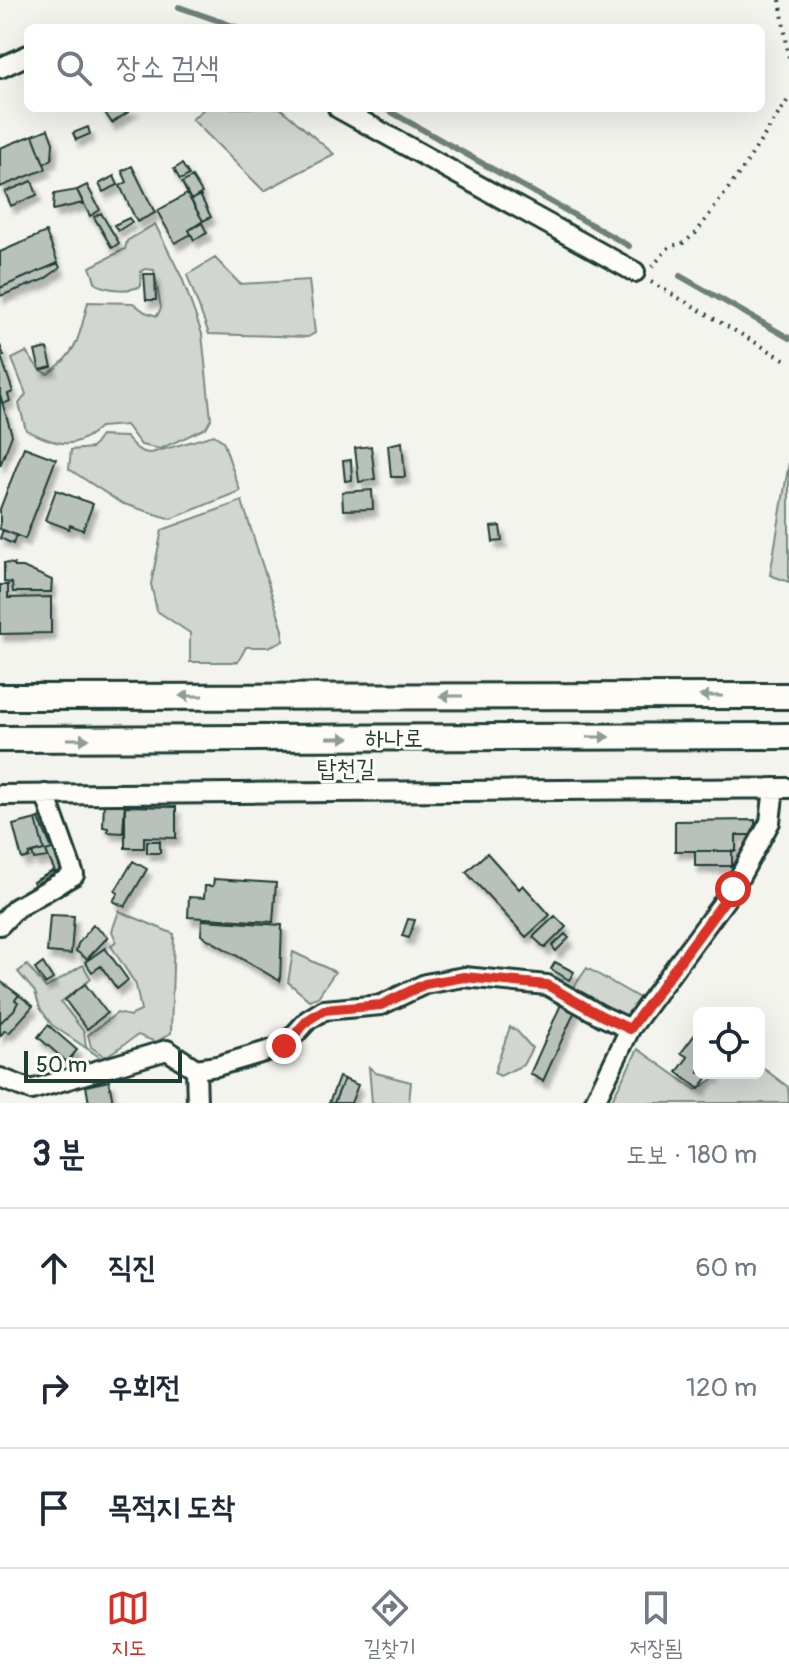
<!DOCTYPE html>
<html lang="ko">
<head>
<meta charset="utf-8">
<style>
	:root { --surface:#fff; --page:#f2f2f3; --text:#1f2937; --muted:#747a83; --line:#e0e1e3; --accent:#d93025 }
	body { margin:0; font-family:Pangolin,"Poor Story",sans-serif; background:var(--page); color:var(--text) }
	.controls { position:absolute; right:24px; bottom:24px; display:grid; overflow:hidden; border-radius:12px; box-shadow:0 8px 32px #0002 }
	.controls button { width:72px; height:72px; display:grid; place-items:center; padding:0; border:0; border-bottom:2px solid var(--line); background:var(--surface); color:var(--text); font:40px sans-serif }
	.scale { position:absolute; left:24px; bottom:20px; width:158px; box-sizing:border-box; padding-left:8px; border:4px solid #1f3d34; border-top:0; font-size:22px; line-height:28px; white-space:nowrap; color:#1f3d34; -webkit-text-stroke:6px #fdfcf7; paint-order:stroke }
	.stop { position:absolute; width:24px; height:24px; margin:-18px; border:6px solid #d93025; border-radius:50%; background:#fff }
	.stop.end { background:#d93025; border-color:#fff; box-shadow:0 2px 8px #0008 }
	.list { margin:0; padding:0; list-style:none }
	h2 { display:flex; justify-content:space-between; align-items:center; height:104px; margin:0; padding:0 32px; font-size:34px }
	h2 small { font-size:26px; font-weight:400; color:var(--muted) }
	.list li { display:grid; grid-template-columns:52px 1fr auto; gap:24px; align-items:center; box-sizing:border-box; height:120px; padding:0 32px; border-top:2px solid var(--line) }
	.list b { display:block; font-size:30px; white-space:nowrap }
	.list em { font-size:26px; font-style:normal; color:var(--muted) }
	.icon { flex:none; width:44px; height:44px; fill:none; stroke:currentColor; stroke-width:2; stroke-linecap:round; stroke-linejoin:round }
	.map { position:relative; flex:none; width:789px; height:1103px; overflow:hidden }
	.search { position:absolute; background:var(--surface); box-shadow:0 8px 32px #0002; left:24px; right:24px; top:24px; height:88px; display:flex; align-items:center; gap:20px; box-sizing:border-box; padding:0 28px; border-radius:12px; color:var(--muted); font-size:30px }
	.sheet { height:464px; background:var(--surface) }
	nav { display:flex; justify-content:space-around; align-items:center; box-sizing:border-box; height:112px; border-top:2px solid var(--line); background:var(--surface); font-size:22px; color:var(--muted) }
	nav a { display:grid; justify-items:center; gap:4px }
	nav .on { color:var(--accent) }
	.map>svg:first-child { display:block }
</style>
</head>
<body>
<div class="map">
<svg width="789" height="1103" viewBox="0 0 789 1103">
	<defs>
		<filter id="shadow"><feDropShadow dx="4" dy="7" stdDeviation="2" flood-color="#0004"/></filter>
	</defs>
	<rect width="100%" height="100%" fill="#f4f4ef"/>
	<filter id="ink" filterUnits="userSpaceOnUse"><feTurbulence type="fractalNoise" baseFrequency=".0125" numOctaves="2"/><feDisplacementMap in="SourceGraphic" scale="16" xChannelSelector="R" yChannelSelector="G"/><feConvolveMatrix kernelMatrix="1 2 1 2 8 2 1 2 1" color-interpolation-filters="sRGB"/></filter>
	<g filter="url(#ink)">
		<path fill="#d1d6d1" stroke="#788a82" stroke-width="2" d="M205 108H280L334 154 264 191 192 119Z
			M155 224 182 278 202 334 211 419 206 428 160 449 141 445 126 425 100 427C73 452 56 444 26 430L19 404 26 394 12 359 26 352 40 370 48 374C79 352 79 336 88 302L133 303 145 312 157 316 161 308 154 270 145 269 141 271V286C129 292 108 290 96 284L90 267 125 249 127 241Z
			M215 258 240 284 309 280 315 333 308 337 209 334 187 275Z
			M214 435 223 441 240 491 171 519 121 503 69 469 71 450 92 448 101 436 126 437C134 446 139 453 151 453Z
			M789 462V582L770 575Z
			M242 501 283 630V641L268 647H246L238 662H190V633L157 611 151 584 162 530Z
			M119 911 174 934 171 1033 156 1042 138 1035 105 1057 91 1047 88 1035 117 1013 130 1016 141 1011 136 985 111 946 116 941 112 931Z
			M293 952 335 972 318 997 309 1000 288 982Z
			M27 965 46 988 83 965 91 979 61 1002 84 1032 86 1047 101 1058 52 1025 40 1008 35 992 18 972Z
			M587 968 641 999 634 1017 615 1013 573 988Z
			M510 1027 516 1030 532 1048 523 1065 500 1076 494 1073Z
			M638 1049 696 1090 723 1073H759V1065L788 1087 789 1103H610Z
			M369 1067 376 1073 411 1082 409 1103H372Z"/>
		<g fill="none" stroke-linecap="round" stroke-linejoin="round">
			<path stroke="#6e8179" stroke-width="6" d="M179 7 239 28
				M384 108 629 246
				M680 276 789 338"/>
		</g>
		<path fill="#b9c1bb" stroke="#1f3d34" stroke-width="2" filter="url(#shadow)" d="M102 108H134L112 123Z
			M88 127 90 134 76 140 73 133Z
			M48 129 53 143 52 159 44 164 33 135Z
			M33 135 46 169 0 187V148Z
			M182 164 189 175 180 180 174 169Z
			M132 166 155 213 137 222 120 186 127 182 122 171Z
			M114 176 118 185 103 192 99 184Z
			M192 177 202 193 191 200 182 183Z
			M32 181 37 195 11 206 5 192Z
			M87 185 100 210 90 216 77 190Z
			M77 190 83 203 53 210 54 194Z
			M187 194 203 221 189 230 191 234 175 243 157 211Z
			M200 195 211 217 203 221 191 200Z
			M101 213 119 243 112 248 94 217Z
			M129 218 132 222 118 231 114 225Z
			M202 223 207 233 194 240 189 230Z
			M46 232 58 263 0 288V252Z
			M58 263 60 268 43 280 0 296V288Z
			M144 274H155L156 300H146Z
			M0 345 4 356H1L13 392 8 394 10 401 3 404 0 395Z
			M47 348 52 367 40 370 35 351Z
			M0 395 12 435 0 466Z
			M402 442 405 477H391L388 445Z
			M371 446 375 479 359 482 355 448Z
			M24 447 56 459 25 539 0 529V509Z
			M351 460 352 480 345 481 343 461Z
			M56 490 93 504 83 530 70 525 69 529 45 520Z
			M372 490 373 509 343 510 342 492Z
			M500 526 502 541 493 542 491 527Z
			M3 530 16 535 13 544 0 538Z
			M4 563 14 564 15 567H23L52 580 51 592H13L12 583 4 582Z
			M0 585H8V598L51 597V633L0 634Z
			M104 800 125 801 123 833 108 832V828L103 827Z
			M125 806 176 807V838L144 837V848H125Z
			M44 816 66 869 56 874 46 851 52 849 39 818Z
			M39 818 52 849 46 851 48 857 34 859 32 853 44 850 36 819Z
			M36 819 44 850 29 854V857L22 859 13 825Z
			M755 820V835H736V851H675V821Z
			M147 841H160V853H147Z
			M695 851H732V866H695Z
			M487 853 519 889 523 885 550 915 526 937 466 872Z
			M133 861 147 869 125 907 113 901 118 893 115 891Z
			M53 871 55 875 60 872 62 875 37 889 33 882Z
			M214 879 276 883 273 922 188 917 189 897 204 898 205 886H213Z
			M50 915 74 916 71 954 47 952Z
			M555 916 566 927 545 948 533 937Z
			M408 919 415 920 409 938 402 936Z
			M202 920 282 925 280 981 201 935Z
			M93 925 108 937 87 959 76 951 78 944Z
			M565 934 569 938 556 951 552 946Z
			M105 948 128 980 117 989 101 966 92 972 85 962Z
			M555 962 574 972 569 980 551 969Z
			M43 963 53 979 45 984 35 969Z
			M0 981 19 995 15 1000 18 1002 14 1010 0 1023Z
			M85 984 107 1013 87 1029 65 1000Z
			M19 995 33 1006 9 1033 5 1030 0 1036V1023L14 1010 18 1002 15 1000Z
			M562 1002 576 1009 543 1081 530 1074Z
			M48 1025 77 1050 67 1062 38 1037Z
			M699 1029V1073H716L713 1077 710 1074 699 1089 677 1072 688 1057 681 1053Z
			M339 1077 344 1079 334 1103H329Z
			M344 1079 358 1085 351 1103H334Z
			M109 1081 113 1103H89L86 1086Z"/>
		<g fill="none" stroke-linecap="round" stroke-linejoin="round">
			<g stroke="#1f3d34" stroke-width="24">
				<path id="street" d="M0 68 28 55
					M338 108 635 272
					M0 795 789 788
					M0 925 16 908 74 875 45 794
					M196 1069 217 1066 284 1046 308 1020 324 1010 381 1005 425 984 464 977 547 985 602 1016 630 1029
					M0 1078 31 1090 167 1050 196 1069 197 1103
					M594 1103 630 1029 733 889 770 822 774 788"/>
			</g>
			<g stroke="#1f3d34" stroke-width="30">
				<path id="secondary" d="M0 697 789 696
					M0 739 789 736"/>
			</g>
			<path stroke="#1f3d34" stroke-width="4" stroke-dasharray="2 6" stroke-linecap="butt" d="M780 0 789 58
				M652 267 670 246 682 244 696 233 741 171 789 98
				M651 282 789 362"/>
			<use href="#street" stroke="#fdfcf7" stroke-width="18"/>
			<use href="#secondary" stroke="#fdfcf7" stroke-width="24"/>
		</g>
		<defs><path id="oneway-solid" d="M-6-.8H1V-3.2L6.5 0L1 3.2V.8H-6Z" transform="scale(2)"/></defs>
		<g fill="#8e9c96">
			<use href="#oneway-solid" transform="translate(191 696) rotate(180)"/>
			<use href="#oneway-solid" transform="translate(451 696) rotate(180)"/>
			<use href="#oneway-solid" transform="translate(711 696) rotate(180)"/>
			<use href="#oneway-solid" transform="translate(598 737)"/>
			<use href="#oneway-solid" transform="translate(338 738)"/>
			<use href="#oneway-solid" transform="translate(78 739)"/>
		</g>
	</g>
	<g fill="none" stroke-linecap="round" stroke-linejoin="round" filter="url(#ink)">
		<path stroke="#d93025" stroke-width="10" d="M284 1046 308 1020 324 1010 381 1005 425 984 464 977 547 985 602 1016 630 1029 733 889"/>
	</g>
	<g text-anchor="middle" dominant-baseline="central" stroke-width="6" stroke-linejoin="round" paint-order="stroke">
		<g font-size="24" fill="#1f3d34" stroke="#fdfcf7">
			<text x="394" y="738">하나로</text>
			<text x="346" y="768">탑천길</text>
		</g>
	</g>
</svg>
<div class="controls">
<button><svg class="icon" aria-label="locate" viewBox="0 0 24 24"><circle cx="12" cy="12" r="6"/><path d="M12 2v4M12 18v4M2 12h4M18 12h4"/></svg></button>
</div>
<div class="scale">50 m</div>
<div class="stop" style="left:733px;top:889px"></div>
<div class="stop end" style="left:284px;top:1046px"></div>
<div class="search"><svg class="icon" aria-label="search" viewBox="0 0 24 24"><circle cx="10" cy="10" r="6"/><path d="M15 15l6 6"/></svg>장소 검색</div>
</div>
<section class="sheet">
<h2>3 분<small>도보 · 180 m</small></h2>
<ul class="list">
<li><svg class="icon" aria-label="ahead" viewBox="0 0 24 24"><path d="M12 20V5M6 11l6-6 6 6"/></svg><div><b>직진</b></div><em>60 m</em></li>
<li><svg class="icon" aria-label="right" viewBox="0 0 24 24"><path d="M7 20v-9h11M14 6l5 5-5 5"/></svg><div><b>우회전</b></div><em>120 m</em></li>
<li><svg class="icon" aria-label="arrive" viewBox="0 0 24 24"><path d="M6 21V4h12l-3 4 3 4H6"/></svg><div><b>목적지 도착</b></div></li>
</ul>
</section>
<nav>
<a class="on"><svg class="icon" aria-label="map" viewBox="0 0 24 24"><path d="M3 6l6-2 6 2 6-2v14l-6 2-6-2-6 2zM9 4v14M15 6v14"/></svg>지도</a>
<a><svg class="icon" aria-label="directions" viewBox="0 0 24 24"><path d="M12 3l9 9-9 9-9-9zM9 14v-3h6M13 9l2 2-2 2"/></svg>길찾기</a>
<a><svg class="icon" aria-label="saved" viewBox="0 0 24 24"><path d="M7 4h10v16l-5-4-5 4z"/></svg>저장됨</a>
</nav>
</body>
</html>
